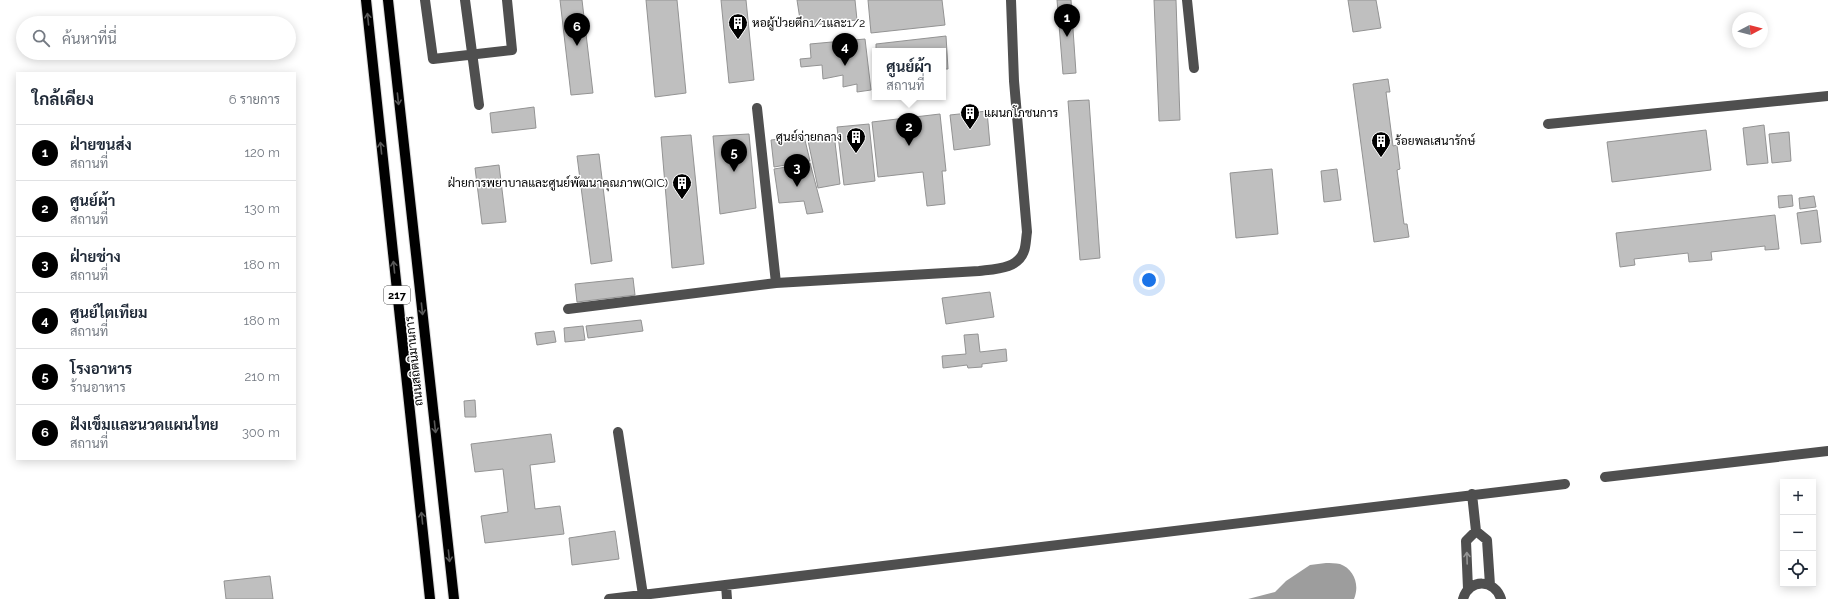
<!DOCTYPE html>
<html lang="th">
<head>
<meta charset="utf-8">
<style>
	:root { --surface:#fff; --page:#f2f2f3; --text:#1f2937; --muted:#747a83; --line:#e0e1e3; --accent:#000 }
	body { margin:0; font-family:Raleway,Sarabun,sans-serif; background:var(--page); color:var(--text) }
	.controls { position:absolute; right:12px; bottom:12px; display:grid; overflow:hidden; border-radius:0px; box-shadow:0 2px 10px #0003 }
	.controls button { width:36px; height:36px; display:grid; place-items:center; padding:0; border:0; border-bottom:1px solid var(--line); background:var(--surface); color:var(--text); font:20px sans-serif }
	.compass { position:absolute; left:1732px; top:12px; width:36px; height:36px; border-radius:50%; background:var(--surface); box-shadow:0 2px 10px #0003; rotate:83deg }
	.you { position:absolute; left:1149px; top:280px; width:14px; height:14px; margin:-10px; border:3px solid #fff; border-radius:50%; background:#1a73e8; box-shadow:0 0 0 6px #1a73e833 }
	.badge { display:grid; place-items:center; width:26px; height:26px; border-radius:50%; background:var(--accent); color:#fff; font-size:13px; font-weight:700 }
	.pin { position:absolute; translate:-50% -33px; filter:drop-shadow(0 1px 2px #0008) }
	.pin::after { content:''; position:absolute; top:21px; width:14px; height:12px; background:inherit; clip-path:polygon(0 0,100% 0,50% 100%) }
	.popup { position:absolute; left:872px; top:48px; width:74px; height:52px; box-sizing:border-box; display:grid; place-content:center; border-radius:0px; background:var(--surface); filter:drop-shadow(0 1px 3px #0005); font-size:13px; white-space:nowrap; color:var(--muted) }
	.popup b { font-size:15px; color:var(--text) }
	.popup::after { content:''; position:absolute; left:50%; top:100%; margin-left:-8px; border:8px solid transparent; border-top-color:var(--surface) }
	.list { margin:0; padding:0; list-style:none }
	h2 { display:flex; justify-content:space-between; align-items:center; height:52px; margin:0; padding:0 16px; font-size:17px }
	h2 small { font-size:13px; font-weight:400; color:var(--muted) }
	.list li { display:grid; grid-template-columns:26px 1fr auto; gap:12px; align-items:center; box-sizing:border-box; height:56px; padding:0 16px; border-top:1px solid var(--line) }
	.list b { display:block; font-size:15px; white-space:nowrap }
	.list p { margin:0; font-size:13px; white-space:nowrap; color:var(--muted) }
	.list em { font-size:13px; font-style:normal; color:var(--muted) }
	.icon { flex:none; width:22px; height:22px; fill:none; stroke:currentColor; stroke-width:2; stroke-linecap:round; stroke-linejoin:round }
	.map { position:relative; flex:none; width:1828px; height:599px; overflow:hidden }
	.search { position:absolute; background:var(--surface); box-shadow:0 2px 10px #0003; left:16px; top:16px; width:280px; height:44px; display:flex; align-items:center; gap:10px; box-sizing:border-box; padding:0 14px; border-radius:22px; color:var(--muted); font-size:15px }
	.panel { position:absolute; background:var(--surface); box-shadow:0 2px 10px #0003; left:16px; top:72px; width:280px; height:388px; border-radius:0px }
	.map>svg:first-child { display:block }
</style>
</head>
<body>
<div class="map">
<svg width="1828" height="599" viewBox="0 0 1828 599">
	<rect width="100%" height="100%" fill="#fff"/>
	<path fill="#9d9d9d" d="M1326 563C1330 563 1336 563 1340 564 1354 569 1360 585 1354 599H1248L1275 592 1286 581 1310 565Z"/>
	<path fill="#bfbfbf" stroke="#939393" d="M560 0H582L593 93 571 95Z
		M646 0H677L686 93 655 97Z
		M721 0H746L754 80 729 83Z
		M797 0H855L857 20 801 26Z
		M868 0H942L945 25 871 33Z
		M1057 0H1071L1076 73 1063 74Z
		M1154 0H1176L1180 120 1159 121Z
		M1348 0H1376L1381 28 1353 32Z
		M946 36 948 69H943V51H876V44Z
		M865 39 871 90 857 92V84L843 87V75L823 79 822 65 801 67 800 59 811 58 810 44Z
		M1388 79 1390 92H1386L1393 146 1397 145 1400 169 1397 170 1404 224H1407L1409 237 1374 242 1353 84Z
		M1089 100 1100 258 1080 260 1068 101Z
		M534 107 536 128 492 133 490 113Z
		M987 111 990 145 954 150 950 115Z
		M940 114 946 171H942L945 204 927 206 923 172 878 177 872 122Z
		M869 124 875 181 844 185 837 127Z
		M1764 125 1768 163 1747 165 1743 128Z
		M1706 130 1711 170 1612 182 1607 142Z
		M1789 132 1791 161 1772 163 1769 134Z
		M749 134 756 208 720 214 713 136Z
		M834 134 840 184 818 188 807 136Z
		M691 135 704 264 672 268 661 137Z
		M804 136 810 161 774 167 771 140Z
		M599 154 612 261 591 264 577 156Z
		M810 163 823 212 807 214 804 201 779 203 774 169Z
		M499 165 506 222 482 224 475 168Z
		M1272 169 1278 234 1236 238 1230 173Z
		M1337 169 1341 200 1324 202 1321 171Z
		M1792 195 1793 206 1779 208 1778 196Z
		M1814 196 1816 207 1800 209 1799 198Z
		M1817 210 1821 242 1801 244 1797 213Z
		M1775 215 1779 249 1765 250V246L1711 252 1712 260 1689 262 1688 253 1634 259 1635 265 1620 267 1616 233Z
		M633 278 635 295 577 302 575 284Z
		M990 292 994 317 946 324 942 298Z
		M641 320 643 331 588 338 586 326Z
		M583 326 585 340 565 342 564 328Z
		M554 331 556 342 537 345 535 333Z
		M978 334 980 352 1006 349 1007 361 982 364V367L968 368 967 365 943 368 942 356 966 354 964 335Z
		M475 400 476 417H465L464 401Z
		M551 434 555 462 530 465 535 509 560 506 564 534 485 543 481 516 508 512 503 469 475 472 471 444Z
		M615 531 619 559 572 565 569 538Z
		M270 576 273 599H226L224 581Z"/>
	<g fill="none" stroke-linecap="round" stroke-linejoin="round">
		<g stroke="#dbdbdb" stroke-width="12">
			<path id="major" d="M366 0 430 599
				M388 0 454 599"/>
		</g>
		<path stroke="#4f4f4f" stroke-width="10" d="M425 0 433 59 512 50 507 0
			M465 0 479 105
			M1187 0 1194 68
			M757 108 776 283
			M1548 124 1828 96
			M568 309 776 283 979 271C995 269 1018 269 1024 251 1026 246 1026 238 1027 232L1014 81 1011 0
			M618 432 643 595
			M1605 477 1828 451
			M1472 494 1476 531 1487 540 1490 585
			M726 585 727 599
			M1468 589 1466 541 1476 531
			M609 599 1565 484
			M1463 599C1469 578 1495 579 1501 599"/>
		<use href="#major" stroke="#000" stroke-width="10"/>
	</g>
	<defs><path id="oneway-shaft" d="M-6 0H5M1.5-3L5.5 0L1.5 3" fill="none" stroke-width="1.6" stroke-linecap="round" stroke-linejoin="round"/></defs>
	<g stroke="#595959">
		<use href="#oneway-shaft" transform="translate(368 19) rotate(-96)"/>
		<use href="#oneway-shaft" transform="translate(398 99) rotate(84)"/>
		<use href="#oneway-shaft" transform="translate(381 148) rotate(-96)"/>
		<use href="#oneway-shaft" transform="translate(394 267) rotate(-96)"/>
		<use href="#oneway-shaft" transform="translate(422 309) rotate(84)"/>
		<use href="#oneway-shaft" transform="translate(435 427) rotate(84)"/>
		<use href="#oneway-shaft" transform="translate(422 518) rotate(-96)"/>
		<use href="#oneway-shaft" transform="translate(449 556) rotate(84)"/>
	</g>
	<use stroke="#959595" href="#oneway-shaft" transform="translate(1467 558) rotate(-92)"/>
	<defs>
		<g id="building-pin" transform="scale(1)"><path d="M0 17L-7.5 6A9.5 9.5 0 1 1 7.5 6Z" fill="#000" stroke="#fff"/><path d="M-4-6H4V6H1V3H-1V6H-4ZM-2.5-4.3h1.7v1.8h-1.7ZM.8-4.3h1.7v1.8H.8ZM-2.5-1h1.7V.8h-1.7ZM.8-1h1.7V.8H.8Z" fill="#fff"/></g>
	</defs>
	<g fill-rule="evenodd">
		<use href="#building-pin" x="738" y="23"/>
		<use href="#building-pin" x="970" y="113"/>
		<use href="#building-pin" x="856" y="137"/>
		<use href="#building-pin" x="1381" y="141"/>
		<use href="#building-pin" x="682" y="183"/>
	</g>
	<g text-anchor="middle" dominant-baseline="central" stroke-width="3" stroke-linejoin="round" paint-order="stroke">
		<rect fill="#fff" stroke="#4c4c4c" stroke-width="1" x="384" y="286" width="26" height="18" rx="3"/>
		<g font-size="11" font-weight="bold" fill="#000">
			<text x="397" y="295">217</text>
		</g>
		<g font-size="12" fill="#000" stroke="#fff" text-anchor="start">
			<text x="752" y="23">หอผู้ป่วยตึก1/1และ1/2</text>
			<text x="984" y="113">แผนกโภชนการ</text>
			<text x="842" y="137" text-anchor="end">ศูนย์จ่ายกลาง</text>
			<text x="1395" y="141">ร้อยพลเสนารักษ์</text>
			<text x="668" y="183" text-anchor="end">ฝ่ายการพยาบาลและศูนย์พัฒนาคุณภาพ(QIC)</text>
		</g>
		<g font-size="12" fill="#000" stroke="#fff">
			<text transform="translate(414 361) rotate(-96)">ถนนสถิตนิมานการ</text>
		</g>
	</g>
</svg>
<div class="controls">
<button>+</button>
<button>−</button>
<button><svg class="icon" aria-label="locate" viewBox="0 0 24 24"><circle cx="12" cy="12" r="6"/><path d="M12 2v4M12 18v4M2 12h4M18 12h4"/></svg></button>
</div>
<svg class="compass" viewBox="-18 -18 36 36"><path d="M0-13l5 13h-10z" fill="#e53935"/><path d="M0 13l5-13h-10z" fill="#747a83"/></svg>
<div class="you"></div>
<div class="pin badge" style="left:1067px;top:37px">1</div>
<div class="pin badge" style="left:909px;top:146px">2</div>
<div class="popup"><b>ศูนย์ผ้า</b>สถานที่</div>
<div class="pin badge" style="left:797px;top:187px">3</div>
<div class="pin badge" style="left:845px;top:66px">4</div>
<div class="pin badge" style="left:734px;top:172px">5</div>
<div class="pin badge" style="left:577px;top:46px">6</div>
<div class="search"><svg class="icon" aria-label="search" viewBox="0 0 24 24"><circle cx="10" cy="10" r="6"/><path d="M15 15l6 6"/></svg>ค้นหาที่นี่</div>
<section class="panel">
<h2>ใกล้เคียง<small>6 รายการ</small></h2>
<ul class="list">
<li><span class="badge">1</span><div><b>ฝ่ายขนส่ง</b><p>สถานที่</p></div><em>120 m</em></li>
<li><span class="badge">2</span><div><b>ศูนย์ผ้า</b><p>สถานที่</p></div><em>130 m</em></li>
<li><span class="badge">3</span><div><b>ฝ่ายช่าง</b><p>สถานที่</p></div><em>180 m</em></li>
<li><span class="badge">4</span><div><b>ศูนย์ไตเทียม</b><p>สถานที่</p></div><em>180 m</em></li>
<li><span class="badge">5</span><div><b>โรงอาหาร</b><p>ร้านอาหาร</p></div><em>210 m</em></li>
<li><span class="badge">6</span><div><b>ฝังเข็มและนวดแผนไทย</b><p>สถานที่</p></div><em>300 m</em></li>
</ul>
</section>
</div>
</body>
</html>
